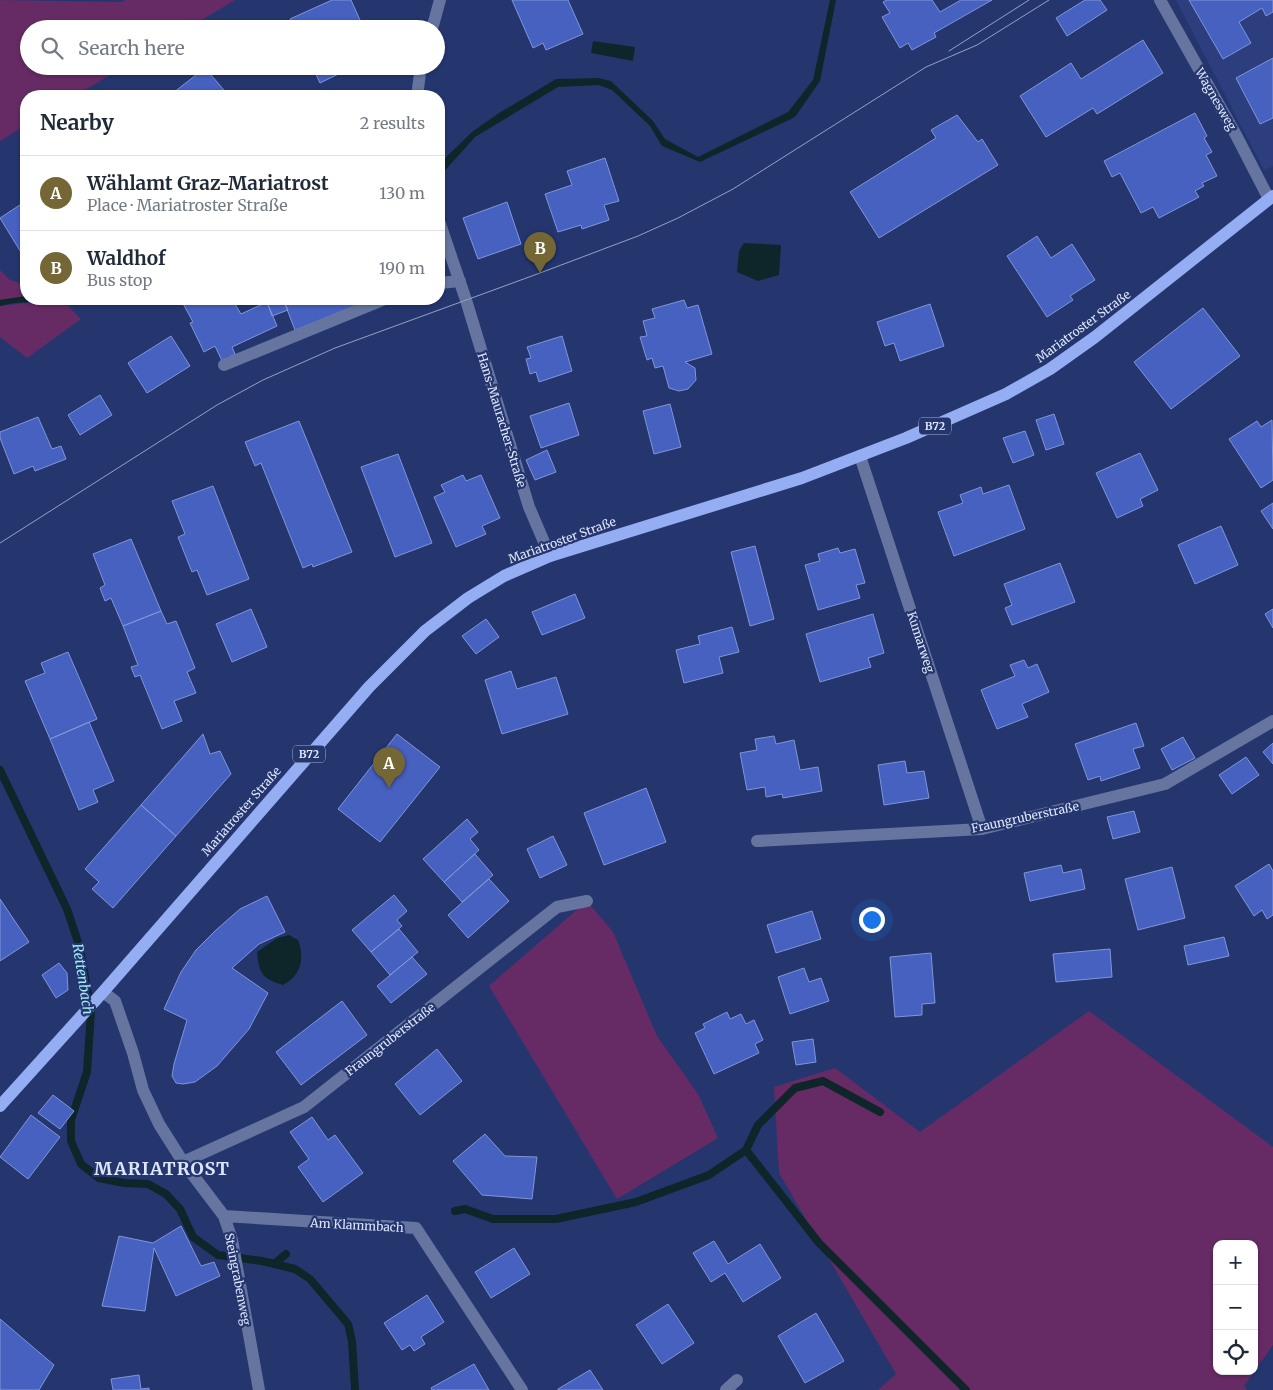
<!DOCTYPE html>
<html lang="en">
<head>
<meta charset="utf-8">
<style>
	:root { --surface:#fff; --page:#f6f6f7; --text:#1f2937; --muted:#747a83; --line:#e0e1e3; --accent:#746735 }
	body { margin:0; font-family:Merriweather,serif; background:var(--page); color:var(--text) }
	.controls { position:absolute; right:15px; bottom:15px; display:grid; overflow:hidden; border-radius:10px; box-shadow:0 1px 4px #0004 }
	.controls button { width:45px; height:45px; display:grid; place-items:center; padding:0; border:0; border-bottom:1px solid var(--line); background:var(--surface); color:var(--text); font:25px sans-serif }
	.you { position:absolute; left:871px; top:919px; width:18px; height:18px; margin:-12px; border:4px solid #fff; border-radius:50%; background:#1a73e8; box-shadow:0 0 0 8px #1a73e833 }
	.badge { display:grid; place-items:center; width:32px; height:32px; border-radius:50%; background:var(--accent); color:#fff; font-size:16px; font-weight:700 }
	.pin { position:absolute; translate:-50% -41px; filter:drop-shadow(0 1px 2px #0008) }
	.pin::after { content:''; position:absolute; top:26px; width:18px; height:15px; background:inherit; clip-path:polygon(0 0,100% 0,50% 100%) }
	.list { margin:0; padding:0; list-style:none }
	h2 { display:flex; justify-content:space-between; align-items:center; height:65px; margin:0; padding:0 20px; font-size:21px }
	h2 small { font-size:16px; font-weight:400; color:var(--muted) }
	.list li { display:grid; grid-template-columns:32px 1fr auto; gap:15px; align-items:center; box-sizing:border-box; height:75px; padding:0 20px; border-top:1px solid var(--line) }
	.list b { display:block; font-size:19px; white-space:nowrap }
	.list p { margin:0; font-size:16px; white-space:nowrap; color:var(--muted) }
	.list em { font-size:16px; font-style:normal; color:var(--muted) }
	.icon { flex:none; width:28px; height:28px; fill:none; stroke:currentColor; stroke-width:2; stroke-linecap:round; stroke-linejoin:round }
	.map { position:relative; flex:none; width:1273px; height:1390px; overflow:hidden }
	.search { position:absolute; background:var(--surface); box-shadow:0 1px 4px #0004; left:20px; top:20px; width:425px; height:55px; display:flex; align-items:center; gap:12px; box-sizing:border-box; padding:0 18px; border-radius:28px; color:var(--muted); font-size:19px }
	.panel { position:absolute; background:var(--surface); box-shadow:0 1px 4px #0004; left:20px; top:90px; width:425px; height:215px; border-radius:20px }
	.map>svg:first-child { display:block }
</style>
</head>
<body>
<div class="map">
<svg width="1273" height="1390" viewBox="0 0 1273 1390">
	<rect width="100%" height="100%" fill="#25366f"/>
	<path fill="#2c3e7e" d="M1176 0H1273V166L1264 170Z"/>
	<path fill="#662b64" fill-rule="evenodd" d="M0 0 121 2 126 0H235L187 29H29V66H125L75 96H26V125L0 141Z
		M0 270 10 280 26 285V296L0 300Z
		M45 301 64 302 81 319 27 358 0 337V306Z
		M587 901 613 932 657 1036 698 1094 718 1138 617 1199 489 986Z
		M1089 1011 1273 1147V1345L1244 1386 1247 1390H878L896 1374 779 1173 774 1087 835 1068 920 1132ZM1217 1244H1254V1371H1217Z"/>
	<path fill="#0e262a" d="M830 0H836L820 81 795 117 700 162 662 146 650 126 612 90 599 85 558 87 475 137 439 177V164L472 132 499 113 556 79 598 78 611 81 653 121 665 139 698 157 788 112 813 80Z
		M593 41 635 47 633 61 591 53Z
		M744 243 781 245 779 275 758 281 737 272 739 251Z
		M26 296V299H129C91 312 42 295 0 306V300Z
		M289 935 298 940C305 958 301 976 283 985 262 979 259 973 257 952L277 938Z"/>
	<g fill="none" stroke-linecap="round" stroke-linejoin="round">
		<path stroke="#0e262a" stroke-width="8" d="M0 770 67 909 80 948 91 1011 87 1072 71 1120V1141L81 1164 99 1178 124 1183 148 1184 166 1194 180 1209 193 1237 218 1255 262 1261 295 1269 310 1279 348 1324 352 1341 355 1390
			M746 1150 758 1125 795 1088 823 1081 880 1112
			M455 1211 465 1209 493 1219H556L636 1202 709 1175 746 1150 819 1243 966 1390
			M274 1264 286 1254"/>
	</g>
	<path fill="#4761c1" stroke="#7f96d8" d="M332 0H351L364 29H295L290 19Z
		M512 0H568L583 34 546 50 543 43 533 48Z
		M887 0H932L940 12 961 0H992L934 33 936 37 912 50 908 43 900 48 882 17 890 13 883 2Z
		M1085 0H1100L1107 10 1067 36 1056 18Z
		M1189 0H1273V12L1266 16 1262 8 1239 22 1251 43 1223 59Z
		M1143 40 1163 73 1097 114 1093 108 1046 137 1020 96 1071 63 1081 79Z
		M1273 58V118L1260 124 1236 78Z
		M312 66H355L320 83Z
		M205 68 229 96H169Z
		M1195 113 1207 136 1204 138 1212 152 1206 155 1217 176 1202 183 1204 186 1195 191 1199 197 1159 218 1153 207 1141 213 1120 173 1112 177 1104 161Z
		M957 115 978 142 982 139 998 165 879 238 850 192 936 138 931 130Z
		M605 158 619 201 604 205 609 220 582 229 581 225 558 232 545 194 572 185 567 171Z
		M26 201V251L22 254 0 218Z
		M507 202 521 244 478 259 463 218Z
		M1037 236 1051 258 1072 244 1095 280 1070 296 1073 300 1047 317 1007 256Z
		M183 299H235L236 306 241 314 267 302 277 326 232 347 235 354 222 361 215 346 204 352 190 323 193 322 181 300Z
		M266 299H283L288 310 272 316Z
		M283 299H368L369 302 295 330Z
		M684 300 687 308 698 305 712 354 685 362 695 368 696 380 688 389 679 391 669 388 663 366 655 368 652 358 647 360 640 337 647 336 643 321 655 318 652 309Z
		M930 304 944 346 900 361 894 343 885 346 877 322Z
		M1203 308 1240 356 1171 409 1134 362Z
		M171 336 190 366 147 393 128 363Z
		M562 336 572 371 539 382 536 372 530 374 526 359 531 358 527 347Z
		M100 395 112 415 80 435 68 415Z
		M569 403 579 435 541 448 530 416Z
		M670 404 681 447 654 454 643 411Z
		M1054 414 1064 444 1046 450 1036 420Z
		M38 417 52 449 61 446 66 459 35 471 33 466 14 474 0 438V432Z
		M1272 420 1273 480 1261 488 1229 439 1257 421 1261 427Z
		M299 421 352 552 313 567 312 564 303 568 261 463 255 466 245 442Z
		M1025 431 1034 455 1013 463 1003 438Z
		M547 450 556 472 535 480 526 460Z
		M1140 453 1158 490 1140 499 1143 506 1117 518 1096 473Z
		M398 454 432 543 395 557 361 467Z
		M463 475 466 481 481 475 500 518 482 526 486 534 456 547 434 497 445 492 441 485Z
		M1009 485 1025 529 954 556 938 512 963 503 960 495 981 487 983 494Z
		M213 486 249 579 207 595 197 570 192 572 178 537 185 534 172 501Z
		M1273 503V529L1261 511Z
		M1221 526 1238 565 1195 584 1178 545Z
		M131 539 161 611 123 626 111 598 105 601 100 588 105 585 93 554Z
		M755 546 774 619 750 626 731 552Z
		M838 548 840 553 855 549 865 583 856 585 860 598 818 610 805 565 820 561 818 554Z
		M1060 563 1075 602 1012 625 1005 608 1012 605 1004 584Z
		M575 594 585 618 542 635 532 612Z
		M251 609 267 647 232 662 216 624Z
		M1273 609V628L1265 614Z
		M161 611 167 624 176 621 195 668 187 672 196 693 174 701 182 721 162 729 140 675 135 677 131 667 138 665 123 626Z
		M873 614 884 653 868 658 871 667 820 682 806 634Z
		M486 619 499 637 476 654 462 636Z
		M732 627 739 652 719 657 723 673 684 683 676 650 700 644 698 636Z
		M68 652 97 719 50 739 25 681 45 673 41 663Z
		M1024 660 1028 668 1037 664 1049 692 1022 704 1028 717 997 729 981 690 1015 676 1010 665Z
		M511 671 517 689 556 677 568 714 502 734 485 680Z
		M89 722 114 781 93 790 98 802 79 810 50 739Z
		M1136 723 1144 746 1133 749 1140 768 1101 781 1100 776 1088 780 1075 744Z
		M203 734 210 754 220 751 231 774 176 836 141 805Z
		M397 734 440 767 380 842 338 809Z
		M774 736 776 744 794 740 800 770 818 767 822 791 783 798 782 794 766 797 765 787 747 790 740 753 757 750 755 739Z
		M1183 737 1195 758 1172 770 1161 749Z
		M1273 743V764L1263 752Z
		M1246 757 1259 775 1232 794 1219 775Z
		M905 761 907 773 924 771 929 798 884 805 878 765Z
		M646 788 666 842 604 865 584 813Z
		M141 805 176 836 113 908 92 889 99 882 85 869Z
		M1134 811 1140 832 1113 839 1107 817Z
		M467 819 478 832 470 839 479 850 444 882 423 859Z
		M553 836 567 865 540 878 527 849Z
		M475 854 493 875 462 902 444 882Z
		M1269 864 1273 871V915L1267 919 1262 910 1254 916 1235 886Z
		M1061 865 1063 873 1081 869 1085 889 1030 901 1024 873Z
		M1172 867 1185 918 1138 930 1125 879Z
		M489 879 509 901 468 938 448 915Z
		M394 895 407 911 397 920 402 926 371 952 352 930Z
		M267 896 285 932 259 944 232 968 268 993 249 1029 217 1066 195 1082 183 1084 176 1083 172 1076 174 1064 187 1020 164 1009 181 972 196 950 216 930 240 909Z
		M0 899 29 942 0 961Z
		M812 911 821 939 776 953 767 925Z
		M399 929 418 952 390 975 371 952Z
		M1224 937 1229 956 1188 965 1184 946Z
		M1110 949 1112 977 1056 982 1053 954Z
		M931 953 935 1003 922 1004V1015L895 1017 890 957Z
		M412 957 427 974 391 1003 377 986Z
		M59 963 67 973 68 990 56 998 42 975Z
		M804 968 809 982 821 978 829 1001 790 1014 778 977Z
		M342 1001 367 1035 301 1085 276 1052Z
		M727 1012 730 1019 741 1014 746 1024 754 1020 763 1040 755 1044 759 1053 714 1074 695 1033 705 1028 703 1024Z
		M813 1039 816 1062 796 1065 792 1042Z
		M437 1049 462 1081 420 1115 395 1084Z
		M53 1095 74 1111 60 1129 38 1113Z
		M31 1115 60 1137 28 1179 0 1157Z
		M312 1117 328 1140 335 1135 363 1173 323 1202 298 1167 309 1159 290 1132Z
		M485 1134 505 1156 537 1157 532 1199 482 1195 453 1161Z
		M181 1226 201 1266 214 1262 220 1276 176 1296 154 1248 145 1311 102 1306 119 1236 153 1243Z
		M714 1241 728 1264 760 1244 781 1278 743 1302 725 1273 711 1282 693 1253Z
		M514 1248 530 1274 491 1298 475 1272Z
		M427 1295 444 1322 421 1337 425 1344 414 1351 410 1345 402 1350 384 1323Z
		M668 1304 694 1343 662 1364 636 1325Z
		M816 1313 844 1361 805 1383 778 1336Z
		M0 1319 54 1365 39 1390H0Z
		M474 1364 489 1390H432L431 1388Z
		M590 1370 603 1390H558V1389Z
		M139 1375 141 1389 149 1388V1390H113L111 1379Z"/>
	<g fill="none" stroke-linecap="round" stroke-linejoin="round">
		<path stroke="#65759f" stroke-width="12" d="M1160 0 1236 135 1269 199
			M432 29 440 0
			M417 96 421 66
			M439 221 466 300 529 507 550 556
			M439 283 460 281
			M224 365 385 299
			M860 456 982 829
			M757 841 982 829 1165 784 1273 721
			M103 992 115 1001 133 1053 143 1090 159 1124 183 1162 224 1216 232 1240 259 1390
			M183 1162 304 1107 557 907 587 901
			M224 1216 416 1228 522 1390
			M726 1390 737 1380"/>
		<path stroke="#95adf3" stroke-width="12" d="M0 1106 103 992 369 687 425 631 468 598 504 576 550 556 802 478 906 438 1006 394 1050 369 1095 337 1273 196"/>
		<path stroke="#96a1c5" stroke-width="1" d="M949 51 1029 0
			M0 543 217 405 263 380 335 348 540 273 638 236 678 218 733 189 926 67 977 45 1049 0"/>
	</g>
	<g text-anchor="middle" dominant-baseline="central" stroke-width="4.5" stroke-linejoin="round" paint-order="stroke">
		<g fill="#25366f" stroke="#a6b1d2" stroke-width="1">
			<rect x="919" y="417.5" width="32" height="17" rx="4"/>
			<rect x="293" y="745.5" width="32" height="17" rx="4"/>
		</g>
		<g font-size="11" font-weight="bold" fill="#dee6fc">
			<text x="935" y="426">B72</text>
			<text x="309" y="754">B72</text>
		</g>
		<g font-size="12" fill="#dee6fc" stroke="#25366f">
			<text transform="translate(1216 99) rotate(60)">Wagnesweg</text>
			<text transform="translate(1083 326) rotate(-36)">Mariatroster Straße</text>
			<text transform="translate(502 420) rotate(73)">Hans-Mauracher-Straße</text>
			<text transform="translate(562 540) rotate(-20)">Mariatroster Straße</text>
			<text transform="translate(921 642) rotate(72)">Kumarweg</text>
			<text transform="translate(241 811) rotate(-49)">Mariatroster Straße</text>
			<text transform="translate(1025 817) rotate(-12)">Fraungruberstraße</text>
			<text transform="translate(390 1039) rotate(-38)">Fraungruberstraße</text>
			<text transform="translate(357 1225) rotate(3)">Am Klammbach</text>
			<text transform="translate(238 1279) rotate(79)">Steingrabenweg</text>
		</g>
		<g font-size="14" font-style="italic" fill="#a5eefa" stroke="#25366f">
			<text transform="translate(83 979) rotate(81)">Rettenbach</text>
		</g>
		<g font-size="18" font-weight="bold" letter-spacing="1" fill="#dee6fc" stroke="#25366f">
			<text x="162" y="1168">MARIATROST</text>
		</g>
	</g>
</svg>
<div class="controls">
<button>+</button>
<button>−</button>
<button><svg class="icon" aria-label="locate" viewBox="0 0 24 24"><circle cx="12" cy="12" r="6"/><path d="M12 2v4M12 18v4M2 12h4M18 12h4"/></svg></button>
</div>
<div class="you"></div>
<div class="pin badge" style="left:389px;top:788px">A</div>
<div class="pin badge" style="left:540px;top:273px">B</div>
<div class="search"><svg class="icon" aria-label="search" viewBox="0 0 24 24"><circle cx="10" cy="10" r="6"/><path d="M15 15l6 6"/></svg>Search here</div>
<section class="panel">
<h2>Nearby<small>2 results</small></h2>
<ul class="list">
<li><span class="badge">A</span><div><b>Wählamt Graz-Mariatrost</b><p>Place · Mariatroster Straße</p></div><em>130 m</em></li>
<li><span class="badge">B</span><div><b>Waldhof</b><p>Bus stop</p></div><em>190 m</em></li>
</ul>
</section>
</div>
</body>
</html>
